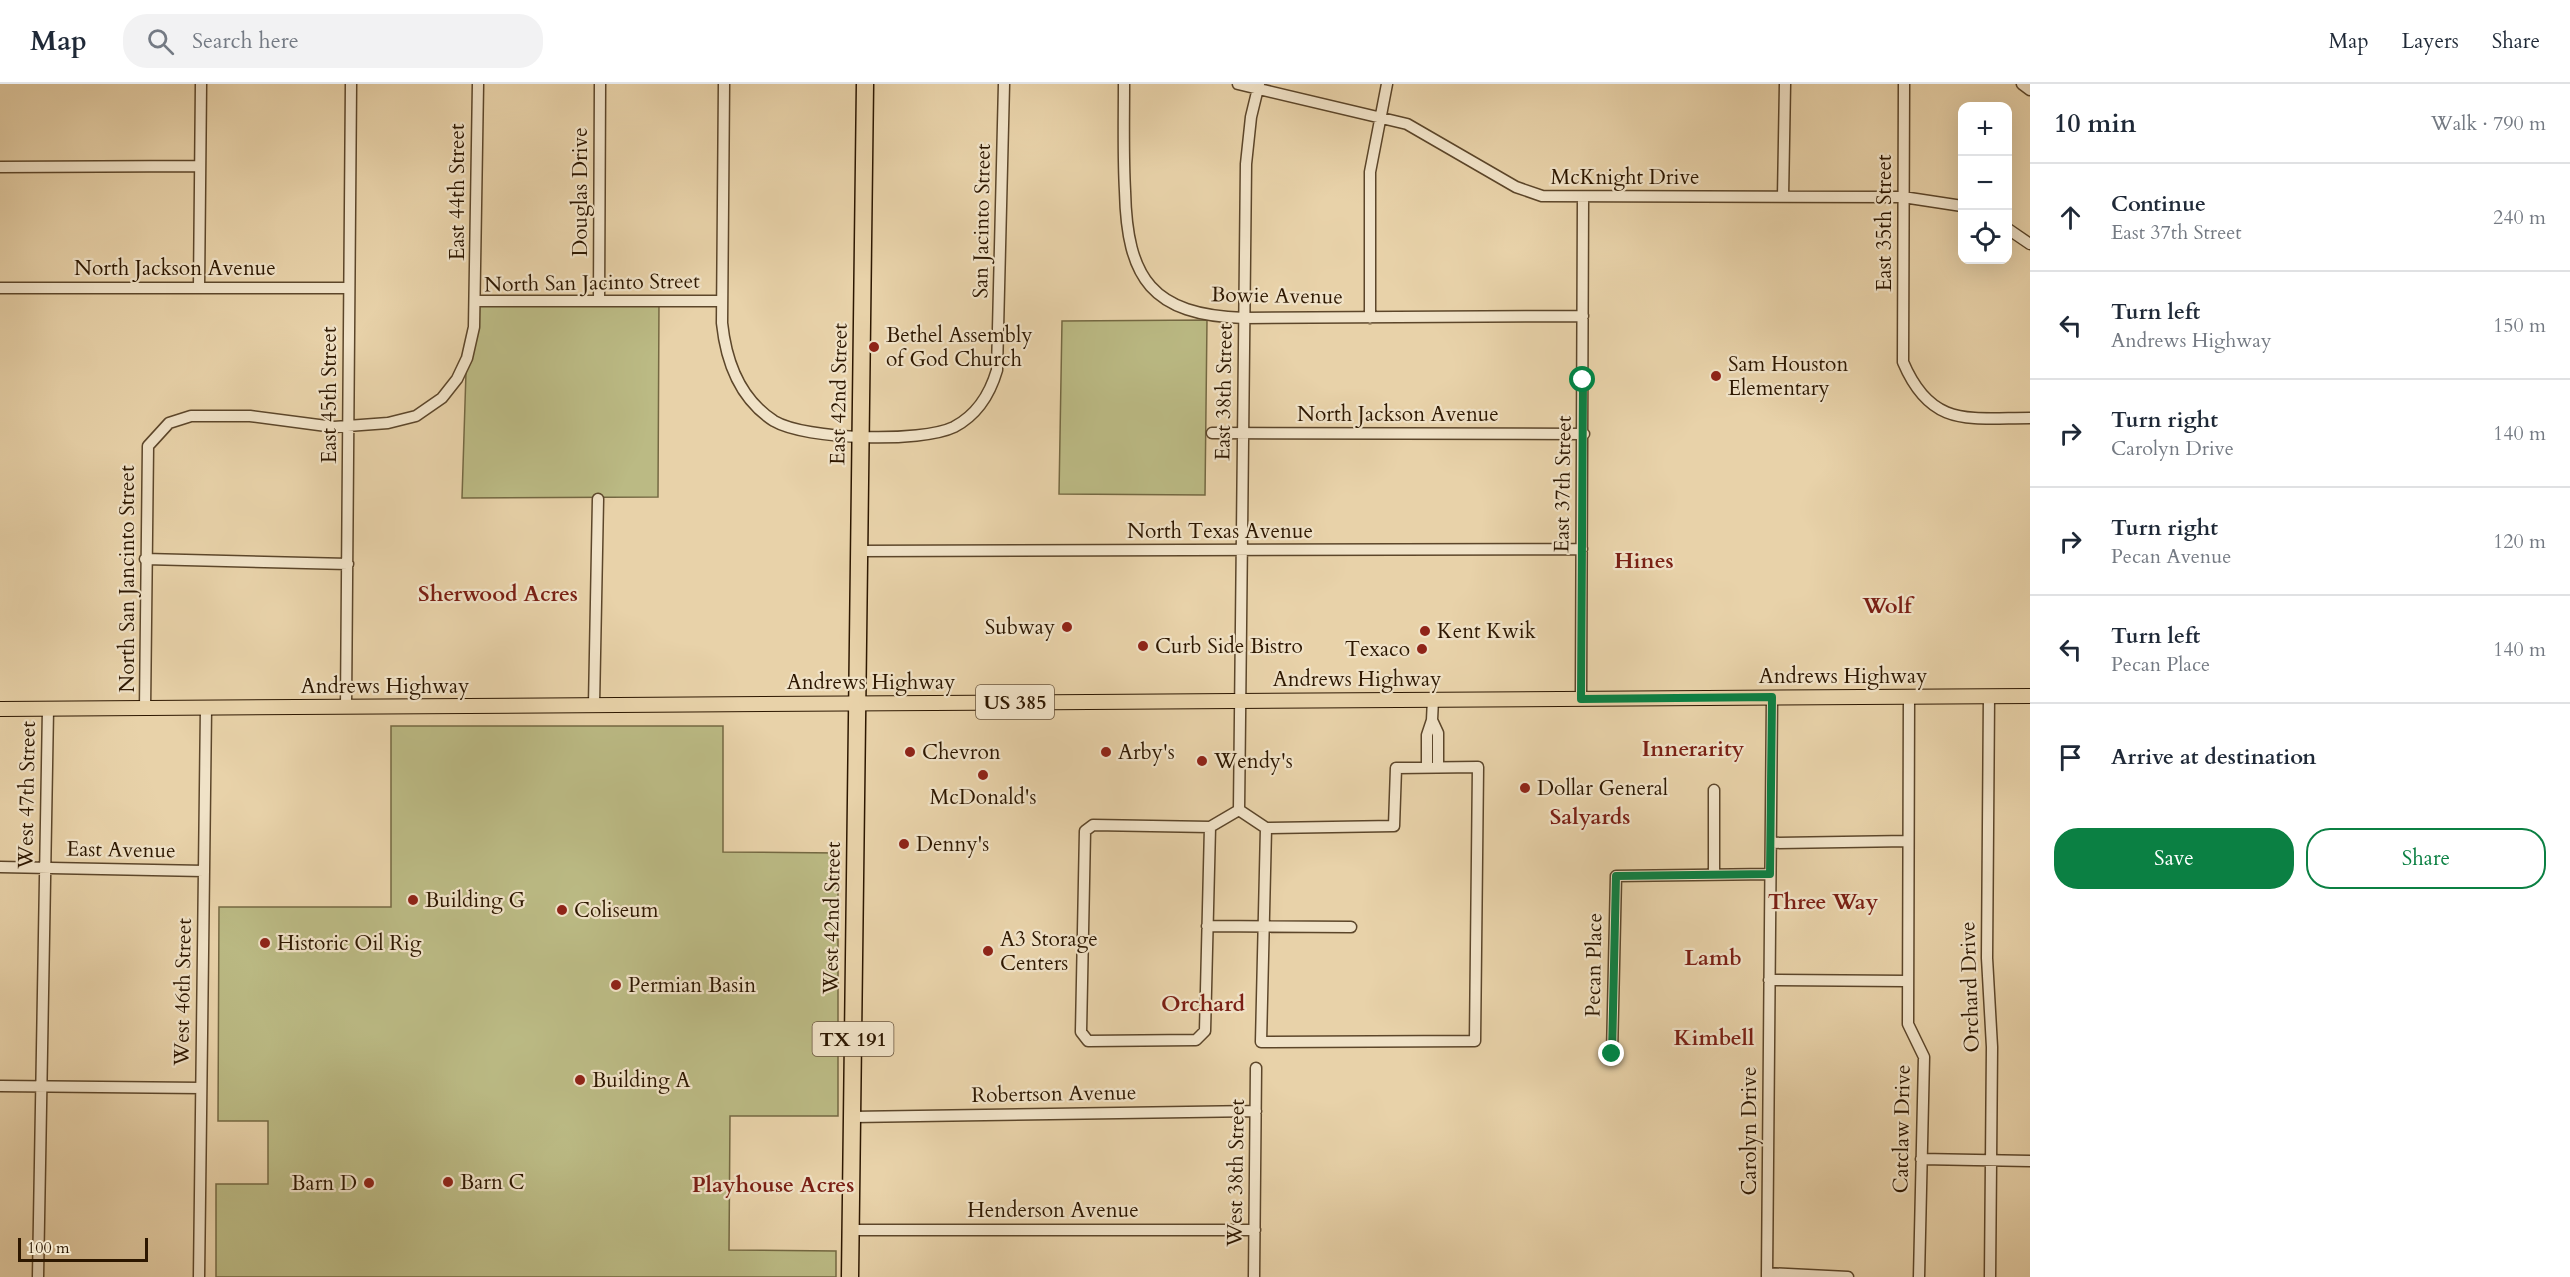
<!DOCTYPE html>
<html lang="en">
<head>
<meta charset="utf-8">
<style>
	:root { --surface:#fff; --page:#f2f2f3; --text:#1f2937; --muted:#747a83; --line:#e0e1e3; --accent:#0b8043 }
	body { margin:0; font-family:Cardo,serif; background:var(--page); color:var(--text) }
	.controls { position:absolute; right:18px; top:18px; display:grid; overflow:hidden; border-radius:12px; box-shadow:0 6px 24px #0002 }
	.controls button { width:54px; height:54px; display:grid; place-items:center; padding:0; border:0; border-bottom:2px solid var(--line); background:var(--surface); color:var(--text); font:30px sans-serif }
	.scale { position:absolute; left:18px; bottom:15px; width:130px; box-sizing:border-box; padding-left:6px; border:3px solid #2d1700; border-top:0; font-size:16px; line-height:21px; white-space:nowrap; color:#2d1700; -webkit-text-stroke:4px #f0e2c7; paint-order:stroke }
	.stop { position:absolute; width:18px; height:18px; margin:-14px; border:4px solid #0b8043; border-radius:50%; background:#fff }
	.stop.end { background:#0b8043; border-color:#fff; box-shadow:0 2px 6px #0008 }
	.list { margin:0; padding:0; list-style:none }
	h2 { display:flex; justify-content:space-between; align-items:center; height:78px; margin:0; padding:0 24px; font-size:26px }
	h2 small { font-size:20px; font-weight:400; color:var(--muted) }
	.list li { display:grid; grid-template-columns:39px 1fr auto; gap:18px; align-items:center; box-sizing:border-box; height:108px; padding:0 24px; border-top:2px solid var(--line) }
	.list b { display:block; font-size:22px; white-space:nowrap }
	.list p { margin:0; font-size:20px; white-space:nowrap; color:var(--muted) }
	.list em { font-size:20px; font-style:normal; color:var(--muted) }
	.actions { display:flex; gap:12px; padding:18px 24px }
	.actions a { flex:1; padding:14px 0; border:2px solid var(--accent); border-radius:24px; text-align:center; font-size:21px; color:var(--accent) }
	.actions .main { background:var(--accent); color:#fff }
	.icon { flex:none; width:33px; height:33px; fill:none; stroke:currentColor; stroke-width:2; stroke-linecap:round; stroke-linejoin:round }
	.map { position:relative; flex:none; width:2030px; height:1193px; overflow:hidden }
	header { display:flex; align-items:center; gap:36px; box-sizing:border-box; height:84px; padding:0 30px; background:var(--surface); border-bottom:2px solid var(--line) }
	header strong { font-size:28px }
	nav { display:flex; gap:33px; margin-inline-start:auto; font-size:21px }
	.search { width:420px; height:54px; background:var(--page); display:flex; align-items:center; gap:15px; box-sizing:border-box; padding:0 21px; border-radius:24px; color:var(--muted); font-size:22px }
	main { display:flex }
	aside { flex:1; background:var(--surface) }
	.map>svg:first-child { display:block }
</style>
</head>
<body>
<header>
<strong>Map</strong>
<div class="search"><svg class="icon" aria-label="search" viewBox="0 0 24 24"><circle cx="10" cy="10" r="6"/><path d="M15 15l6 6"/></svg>Search here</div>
<nav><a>Map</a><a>Layers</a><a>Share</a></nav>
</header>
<main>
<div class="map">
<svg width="2030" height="1193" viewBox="0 0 2030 1193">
	<rect width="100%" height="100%" fill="#e8d2a9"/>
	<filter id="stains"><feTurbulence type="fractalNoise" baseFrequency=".00333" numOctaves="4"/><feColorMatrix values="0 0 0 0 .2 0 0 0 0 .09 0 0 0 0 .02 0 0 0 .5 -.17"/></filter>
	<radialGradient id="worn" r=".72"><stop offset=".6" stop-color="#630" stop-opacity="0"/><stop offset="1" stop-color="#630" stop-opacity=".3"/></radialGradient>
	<path fill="#bbba84" stroke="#746842" stroke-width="1.5" d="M476 217H659L658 413 462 414 466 288Z
		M1207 236 1205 411 1059 410 1062 237Z
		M391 642H723V768L838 769V1032H730L729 1166 836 1167V1193H216V1100H268V1037H218L219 823H391Z"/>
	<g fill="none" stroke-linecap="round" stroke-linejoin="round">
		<g stroke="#5c462a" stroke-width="13">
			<path id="minor" d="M724 0 722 239C726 277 740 315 774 337 806 356 921 359 954 343 977 331 990 310 997 286L1004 0
				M1124 0C1124 35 1123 71 1125 107 1127 195 1152 231 1244 234L1583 232
				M1238 0 1407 40 1516 103 1542 112 1903 113 1962 122
				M1904 0 1903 278C1931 344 1968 334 2030 334
				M2022 0 2030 6
				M0 83 200 82
				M1783 113 1785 0
				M2008 145 2030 160
				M0 204H349
				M199 204 201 0
				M476 217H722
				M599 217 600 0
				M1370 234V88L1387 0
				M1212 349 1584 350
				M859 467 1582 465
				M145 475 348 480
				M1909 612 1908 940 1924 973 1919 1193
				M1989 612 1987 874 1992 963 1990 1193
				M1581 614 1583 114
				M594 621 598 415
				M346 623 351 0
				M145 625 148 362 169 339 191 332H250L334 343 388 339 416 332 442 314 457 295 467 274 474 243 478 0
				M1432 636 1438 649V683
				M1427 683V651L1432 636 1433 615
				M1714 706V790
				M1239 726 1266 744 1394 742 1396 684 1478 683 1475 957 1261 958 1266 744
				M1239 726 1246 80 1251 33 1259 0
				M1210 743 1205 947 1196 956 1088 957 1081 948 1085 747 1093 741 1210 743 1239 726
				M1771 759 1908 757
				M0 783 204 787
				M1207 842 1351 843
				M1769 896 1906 897
				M1612 970 1616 792 1770 790
				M0 1002 201 1004
				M852 1033 1256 1027
				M1921 1075 2030 1077
				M851 1146H1255
				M1767 1189 1848 1193
				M38 1193 48 625
				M199 1193 206 624
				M1254 1193 1256 984
				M1767 1193 1772 613"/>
		</g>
		<g stroke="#2d1700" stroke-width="16">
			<path id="major" d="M0 625 2030 612"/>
		</g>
		<g stroke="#2d1700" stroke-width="19">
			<path id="highway" d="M850 1193 865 0"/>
		</g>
		<use href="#minor" stroke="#f0e2c7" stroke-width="10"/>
		<use href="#major" stroke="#e8d2a9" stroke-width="14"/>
		<use href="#highway" stroke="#e8d2a9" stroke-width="16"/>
	</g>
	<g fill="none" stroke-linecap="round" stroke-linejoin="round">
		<path stroke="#0b8043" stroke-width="8" d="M1583 296 1581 615 1772 613 1770 790 1616 792 1612 970"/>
	</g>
	<g fill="#8f2418" stroke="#f0e2c7" stroke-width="2">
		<circle cx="874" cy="263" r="6"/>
		<circle cx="1716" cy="292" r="6"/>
		<circle cx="1067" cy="543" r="6"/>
		<circle cx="1425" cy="547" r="6"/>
		<circle cx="1143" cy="562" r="6"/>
		<circle cx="1422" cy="565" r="6"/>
		<circle cx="910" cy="668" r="6"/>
		<circle cx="1106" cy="668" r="6"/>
		<circle cx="1202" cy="677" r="6"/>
		<circle cx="983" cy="691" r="6"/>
		<circle cx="1525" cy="704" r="6"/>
		<circle cx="904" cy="760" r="6"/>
		<circle cx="413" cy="816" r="6"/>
		<circle cx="562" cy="826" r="6"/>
		<circle cx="265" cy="859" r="6"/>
		<circle cx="988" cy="867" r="6"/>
		<circle cx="616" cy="901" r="6"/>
		<circle cx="580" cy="996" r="6"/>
		<circle cx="448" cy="1098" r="6"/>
		<circle cx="369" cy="1099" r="6"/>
	</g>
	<g text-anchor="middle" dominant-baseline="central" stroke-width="4.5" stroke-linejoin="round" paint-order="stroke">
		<g fill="#f0e2c7" stroke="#68543c" stroke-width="1.5">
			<rect x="976" y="601" width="78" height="34" rx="4.5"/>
			<rect x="812.5" y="938" width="81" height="34" rx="4.5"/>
		</g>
		<g font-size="20" font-weight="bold" fill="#2d1700">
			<text x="1015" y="618">US 385</text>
			<text x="853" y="955">TX 191</text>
		</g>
		<g font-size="21" fill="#2d1700" stroke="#f0e2c7">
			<text x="1625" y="93">McKnight Drive</text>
			<text transform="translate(457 108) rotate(-90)">East 44th Street</text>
			<text transform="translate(580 108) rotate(-90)">Douglas Drive</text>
			<text transform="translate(982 137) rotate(-89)">San Jacinto Street</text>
			<text transform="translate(1884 139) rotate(-90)">East 35th Street</text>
			<text x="175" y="184">North Jackson Avenue</text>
			<text transform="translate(592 199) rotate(-1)">North San Jacinto Street</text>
			<text transform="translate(1277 212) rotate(1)">Bowie Avenue</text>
			<text transform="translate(1224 308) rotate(-89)">East 38th Street</text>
			<text transform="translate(839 310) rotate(-89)">East 42nd Street</text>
			<text transform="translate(329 311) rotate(-90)">East 45th Street</text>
			<text x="1398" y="330">North Jackson Avenue</text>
			<text transform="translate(1563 400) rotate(-89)">East 37th Street</text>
			<text x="1220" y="447">North Texas Avenue</text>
			<text transform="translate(127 495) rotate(-90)">North San Jancinto Street</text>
			<text x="1843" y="592">Andrews Highway</text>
			<text x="1357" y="595">Andrews Highway</text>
			<text x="871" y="598">Andrews Highway</text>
			<text x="385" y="602">Andrews Highway</text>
			<text transform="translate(27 711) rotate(-89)">West 47th Street</text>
			<text transform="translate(121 766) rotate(1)">East Avenue</text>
			<text transform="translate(832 834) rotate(-89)">West 42nd Street</text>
			<text transform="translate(1594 881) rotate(-89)">Pecan Place</text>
			<text transform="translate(1970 903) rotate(-92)">Orchard Drive</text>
			<text transform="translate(183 908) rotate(-89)">West 46th Street</text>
			<text transform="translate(1054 1010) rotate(-1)">Robertson Avenue</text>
			<text transform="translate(1902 1045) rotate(-89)">Catclaw Drive</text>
			<text transform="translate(1749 1047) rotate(-90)">Carolyn Drive</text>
			<text transform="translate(1236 1089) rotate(-89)">West 38th Street</text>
			<text x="1053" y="1126">Henderson Avenue</text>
		</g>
		<g font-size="21" fill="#2d1700" stroke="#f0e2c7" text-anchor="start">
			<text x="886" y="251">Bethel Assembly<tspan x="886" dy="24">of God Church</tspan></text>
			<text x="1728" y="280">Sam Houston<tspan x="1728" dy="24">Elementary</tspan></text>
			<text x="1055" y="543" text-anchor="end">Subway</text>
			<text x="1437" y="547">Kent Kwik</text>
			<text x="1155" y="562">Curb Side Bistro</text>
			<text x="1410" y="565" text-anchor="end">Texaco</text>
			<text x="922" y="668">Chevron</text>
			<text x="1118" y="668">Arby's</text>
			<text x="1214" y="677">Wendy's</text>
			<text x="1537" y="704">Dollar General</text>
			<text x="983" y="713" text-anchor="middle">McDonald's</text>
			<text x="916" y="760">Denny's</text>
			<text x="425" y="816">Building G</text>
			<text x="574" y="826">Coliseum</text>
			<text x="1000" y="855">A3 Storage<tspan x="1000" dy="24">Centers</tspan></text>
			<text x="277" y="859">Historic Oil Rig</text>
			<text x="628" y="901">Permian Basin</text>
			<text x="592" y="996">Building A</text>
			<text x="460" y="1098">Barn C</text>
			<text x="357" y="1099" text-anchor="end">Barn D</text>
		</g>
		<g font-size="22" font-weight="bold" fill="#7a1f14" stroke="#f0e2c7">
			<text x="1644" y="477">Hines</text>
			<text x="498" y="510">Sherwood Acres</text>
			<text x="1887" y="522">Wolf</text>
			<text x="1693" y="665">Innerarity</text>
			<text x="1590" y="733">Salyards</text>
			<text x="1823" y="818">Three Way</text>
			<text x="1713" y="874">Lamb</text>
			<text x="1203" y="920">Orchard</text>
			<text x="1714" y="954">Kimbell</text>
			<text x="773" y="1101">Playhouse Acres</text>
		</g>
	</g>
	<rect width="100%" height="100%" filter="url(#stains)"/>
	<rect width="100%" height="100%" fill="url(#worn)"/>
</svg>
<div class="controls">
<button>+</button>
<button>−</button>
<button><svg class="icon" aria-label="locate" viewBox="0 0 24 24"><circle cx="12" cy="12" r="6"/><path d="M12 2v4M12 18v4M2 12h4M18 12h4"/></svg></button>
</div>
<div class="scale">100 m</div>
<div class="stop" style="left:1583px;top:296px"></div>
<div class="stop end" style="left:1612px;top:970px"></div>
</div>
<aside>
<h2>10 min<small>Walk · 790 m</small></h2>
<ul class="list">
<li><svg class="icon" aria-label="ahead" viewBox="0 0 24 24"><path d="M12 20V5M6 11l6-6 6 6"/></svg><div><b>Continue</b><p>East 37th Street</p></div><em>240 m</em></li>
<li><svg class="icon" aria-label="left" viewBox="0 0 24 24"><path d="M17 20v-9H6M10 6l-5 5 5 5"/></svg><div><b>Turn left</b><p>Andrews Highway</p></div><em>150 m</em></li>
<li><svg class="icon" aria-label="right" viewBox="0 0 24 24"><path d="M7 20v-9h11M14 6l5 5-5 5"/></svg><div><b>Turn right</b><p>Carolyn Drive</p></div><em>140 m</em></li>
<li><svg class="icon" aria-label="right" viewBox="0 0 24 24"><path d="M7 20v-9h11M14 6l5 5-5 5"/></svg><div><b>Turn right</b><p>Pecan Avenue</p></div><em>120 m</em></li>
<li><svg class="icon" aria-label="left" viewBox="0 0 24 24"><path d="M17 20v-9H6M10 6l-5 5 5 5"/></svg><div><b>Turn left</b><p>Pecan Place</p></div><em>140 m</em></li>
<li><svg class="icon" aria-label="arrive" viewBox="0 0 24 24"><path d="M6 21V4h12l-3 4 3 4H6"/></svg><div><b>Arrive at destination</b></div></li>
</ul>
<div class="actions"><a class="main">Save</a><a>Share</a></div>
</aside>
</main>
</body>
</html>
